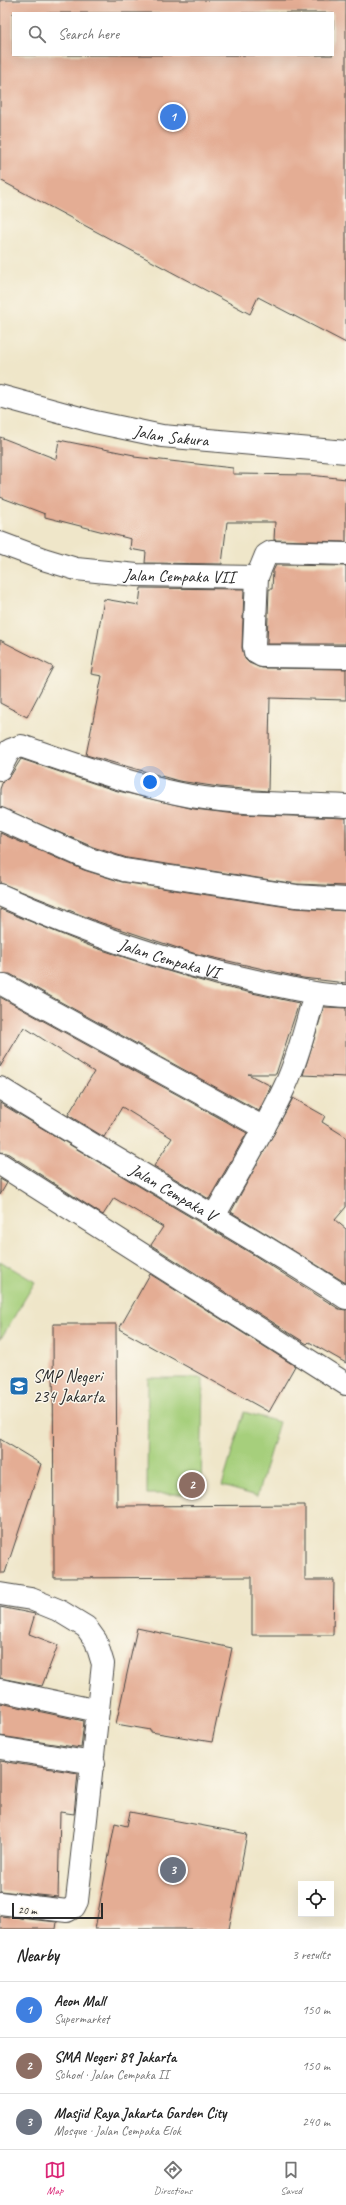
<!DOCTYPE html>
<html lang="en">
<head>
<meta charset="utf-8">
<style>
	:root { --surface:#fff; --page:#f2f2f2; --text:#222; --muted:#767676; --line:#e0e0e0; --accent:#db2777 }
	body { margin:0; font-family:Caveat,sans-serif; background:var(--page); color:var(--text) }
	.controls { position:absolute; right:12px; bottom:12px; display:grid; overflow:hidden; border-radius:0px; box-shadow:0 4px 16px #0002 }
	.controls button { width:36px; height:36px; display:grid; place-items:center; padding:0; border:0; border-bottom:1px solid var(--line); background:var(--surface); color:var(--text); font:20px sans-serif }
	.scale { position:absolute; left:12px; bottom:10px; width:91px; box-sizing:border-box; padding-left:4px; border:2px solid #2b2b2b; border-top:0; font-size:11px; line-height:14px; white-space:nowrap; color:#2b2b2b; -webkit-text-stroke:3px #fbf7ec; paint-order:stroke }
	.you { position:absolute; left:150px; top:782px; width:14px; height:14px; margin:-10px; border:3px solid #fff; border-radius:50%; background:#1a73e8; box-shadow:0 0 0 6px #1a73e833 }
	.badge { display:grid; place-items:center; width:26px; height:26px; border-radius:50%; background:var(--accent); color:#fff; font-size:13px; font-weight:700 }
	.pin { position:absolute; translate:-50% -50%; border:2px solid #fff; box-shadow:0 1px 4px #0006 }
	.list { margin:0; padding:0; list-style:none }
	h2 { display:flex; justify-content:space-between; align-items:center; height:52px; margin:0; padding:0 16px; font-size:17px }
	h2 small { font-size:13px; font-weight:400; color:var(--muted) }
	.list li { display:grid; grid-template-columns:26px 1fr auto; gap:12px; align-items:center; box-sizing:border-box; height:56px; padding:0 16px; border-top:1px solid var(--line) }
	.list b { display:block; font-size:15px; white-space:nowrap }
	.list p { margin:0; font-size:13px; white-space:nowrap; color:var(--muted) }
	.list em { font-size:13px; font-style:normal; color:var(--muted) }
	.icon { flex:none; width:22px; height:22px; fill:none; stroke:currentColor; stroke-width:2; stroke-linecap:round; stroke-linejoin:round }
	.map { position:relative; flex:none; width:346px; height:1929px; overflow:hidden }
	.search { position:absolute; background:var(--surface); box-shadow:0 4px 16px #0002; left:12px; right:12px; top:12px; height:44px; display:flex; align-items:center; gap:10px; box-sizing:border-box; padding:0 14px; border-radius:0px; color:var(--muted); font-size:15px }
	.sheet { height:220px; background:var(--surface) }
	nav { display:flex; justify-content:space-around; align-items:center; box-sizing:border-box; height:56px; border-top:1px solid var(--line); background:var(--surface); font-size:11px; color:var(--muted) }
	nav a { display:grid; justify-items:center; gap:2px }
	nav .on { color:var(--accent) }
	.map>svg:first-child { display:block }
</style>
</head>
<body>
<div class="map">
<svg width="346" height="1929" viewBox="0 0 346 1929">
	<rect width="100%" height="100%" fill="#fbf7ec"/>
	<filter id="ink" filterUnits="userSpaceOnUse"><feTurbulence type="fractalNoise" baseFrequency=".025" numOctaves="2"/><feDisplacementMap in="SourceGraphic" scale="8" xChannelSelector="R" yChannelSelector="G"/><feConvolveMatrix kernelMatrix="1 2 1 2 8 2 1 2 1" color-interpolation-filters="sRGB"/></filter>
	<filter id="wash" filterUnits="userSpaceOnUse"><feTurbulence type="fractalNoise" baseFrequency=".012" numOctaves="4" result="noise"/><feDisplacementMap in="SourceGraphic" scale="16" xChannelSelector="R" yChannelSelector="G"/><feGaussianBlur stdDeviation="0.9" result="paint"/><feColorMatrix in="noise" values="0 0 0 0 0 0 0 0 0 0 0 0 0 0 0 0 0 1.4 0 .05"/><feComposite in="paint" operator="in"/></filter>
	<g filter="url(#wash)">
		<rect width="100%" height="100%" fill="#efe6c9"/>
		<path fill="#a6cf7b" stroke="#687d53" d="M0 1261 35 1282 0 1340Z
			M148 1378H203L201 1494H147Z
			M244 1412 279 1422 257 1496 222 1486Z"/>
		<g id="blocks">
			<path fill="#e4ad94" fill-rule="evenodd" d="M0 0H346V343L258 297 250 314 0 180ZM13 13H333V55H13Z
				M0 437 56 459 59 440 134 455V457L233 468V474L310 475 346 479V542L274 540 275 522H227L222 564 145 563 146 552 130 549 131 539 45 517V514L0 497Z
				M276 565 346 566V644H267L269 589H272L273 571Z
				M141 588 244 589 242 648 245 659 249 663 262 668 346 669V700L270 698 268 791 219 787 179 781 86 755 102 676 91 674 104 599 139 605Z
				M0 640 53 667 27 717 0 703Z
				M21 759 114 790 194 809 237 814 346 818V886L297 884 127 858 93 847 0 807V789L3 781 11 775Z
				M0 833 84 870 122 882 294 908 346 911V983L303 978 193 953 99 922 0 883Z
				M0 909 90 946 154 967 219 986 299 1003 276 1074H248L271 1086 259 1111 10 974H0Z
				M0 997 247 1133 209 1199 154 1166 172 1138 122 1107 104 1137 68 1115 94 1072 24 1027 0 1067Z
				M324 1007 346 1008V1077L303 1075Z
				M293 1098 325 1116 322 1122 346 1137V1207L335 1220 346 1229V1283L231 1212Z
				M0 1103 254 1255 339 1309 346 1310V1363L309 1342 307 1344 151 1245 163 1227 114 1198 103 1215 7 1153 0 1152Z
				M0 1179 7 1183 0 1195Z
				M150 1274 295 1366 269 1412 119 1329Z
				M53 1324H116L117 1506 305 1505V1580H334L333 1635H252V1577L54 1578Z
				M0 1439 41 1464 5 1573H0Z
				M0 1607 35 1614 29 1634 58 1645 42 1686 0 1678Z
				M137 1628 232 1648 212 1742 151 1732V1730L116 1724Z
				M0 1703 84 1721 81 1748 0 1736Z
				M0 1761 78 1773 74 1814 60 1812 58 1897 0 1891Z
				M130 1812 247 1834 229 1929H95L115 1823 127 1826Z
				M0 1916 57 1922 56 1929H0Z"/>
		</g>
	</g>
	<g filter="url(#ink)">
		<use href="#blocks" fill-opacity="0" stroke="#484743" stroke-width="1"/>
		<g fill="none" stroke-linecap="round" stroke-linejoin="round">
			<g stroke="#484743" stroke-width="24">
				<g id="minor">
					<path id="s1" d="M0 396 95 422 162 436 346 452"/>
					<path id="s2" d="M0 543 43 559 76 569 137 575 257 577"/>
					<path d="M346 554 271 552 266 555 257 577 254 646 255 652 262 656 346 657"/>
					<path d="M0 769 10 750 21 746C72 763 123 782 176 793 229 805 291 803 346 806"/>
					<path d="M0 819 89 859 124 870 296 896 346 899"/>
					<path id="s3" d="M0 895C84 933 166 962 256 981 286 987 315 995 346 996"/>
					<path d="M4 985 264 1128"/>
					<path id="s4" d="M0 1088C114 1160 233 1224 346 1298"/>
					<path d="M0 1164 346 1384"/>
					<path d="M214 1216C238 1173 265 1130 286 1084 299 1056 306 1024 315 994"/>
					<path d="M0 1594 31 1599 58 1610 86 1627 96 1641 103 1664 77 1901 74 1907 67 1911 0 1903"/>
					<path d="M0 1690 98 1711"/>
					<path d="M0 1748 94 1763"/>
				</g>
			</g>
			<use href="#minor" stroke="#fff" stroke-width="22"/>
		</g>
	</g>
	<defs>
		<g id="school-square" transform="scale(1)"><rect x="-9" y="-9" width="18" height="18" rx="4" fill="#1f6fb2" stroke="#fbf7ec"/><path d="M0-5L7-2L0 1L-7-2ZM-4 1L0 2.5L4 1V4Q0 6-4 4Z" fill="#fff"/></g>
	</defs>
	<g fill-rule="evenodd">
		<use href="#school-square" x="19" y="1386"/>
	</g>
	<g text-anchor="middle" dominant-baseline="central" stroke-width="3" stroke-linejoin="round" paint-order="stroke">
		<g font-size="17" fill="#2b2b2b" stroke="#fbf7ec">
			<text stroke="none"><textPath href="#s1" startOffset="176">Jalan Sakura</textPath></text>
			<text stroke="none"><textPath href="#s2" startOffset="184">Jalan Cempaka VII</textPath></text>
			<text stroke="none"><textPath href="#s3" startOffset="181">Jalan Cempaka VI</textPath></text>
			<text stroke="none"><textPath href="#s4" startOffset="202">Jalan Cempaka V</textPath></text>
		</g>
		<g font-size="17" fill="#2b2b2b" stroke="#fbf7ec" text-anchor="start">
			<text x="33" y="1376">SMP Negeri<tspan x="33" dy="20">234 Jakarta</tspan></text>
		</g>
	</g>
</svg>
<div class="controls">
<button><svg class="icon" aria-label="locate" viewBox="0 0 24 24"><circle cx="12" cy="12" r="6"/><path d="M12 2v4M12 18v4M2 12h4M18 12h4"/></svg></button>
</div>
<div class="scale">20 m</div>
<div class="you"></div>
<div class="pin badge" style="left:173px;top:117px;background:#3f7fe0">1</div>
<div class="pin badge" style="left:192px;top:1485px;background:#8d6e63">2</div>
<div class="pin badge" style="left:173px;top:1870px;background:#6b7280">3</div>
<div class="search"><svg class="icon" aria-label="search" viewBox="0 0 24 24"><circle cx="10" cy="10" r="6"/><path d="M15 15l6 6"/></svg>Search here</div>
</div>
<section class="sheet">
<h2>Nearby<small>3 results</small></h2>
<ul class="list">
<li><span class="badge" style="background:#3f7fe0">1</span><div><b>Aeon Mall</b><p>Supermarket</p></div><em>150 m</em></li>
<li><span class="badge" style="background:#8d6e63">2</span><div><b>SMA Negeri 89 Jakarta</b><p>School · Jalan Cempaka II</p></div><em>150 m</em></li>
<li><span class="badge" style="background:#6b7280">3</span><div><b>Masjid Raya Jakarta Garden City</b><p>Mosque · Jalan Cempaka Elok</p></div><em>240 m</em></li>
</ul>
</section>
<nav>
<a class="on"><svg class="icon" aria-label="map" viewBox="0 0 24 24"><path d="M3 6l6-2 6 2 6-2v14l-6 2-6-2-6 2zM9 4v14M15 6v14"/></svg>Map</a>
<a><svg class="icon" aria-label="directions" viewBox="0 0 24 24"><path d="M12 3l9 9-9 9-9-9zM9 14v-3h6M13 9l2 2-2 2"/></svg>Directions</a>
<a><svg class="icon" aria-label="saved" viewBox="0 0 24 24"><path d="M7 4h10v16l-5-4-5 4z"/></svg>Saved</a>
</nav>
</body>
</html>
